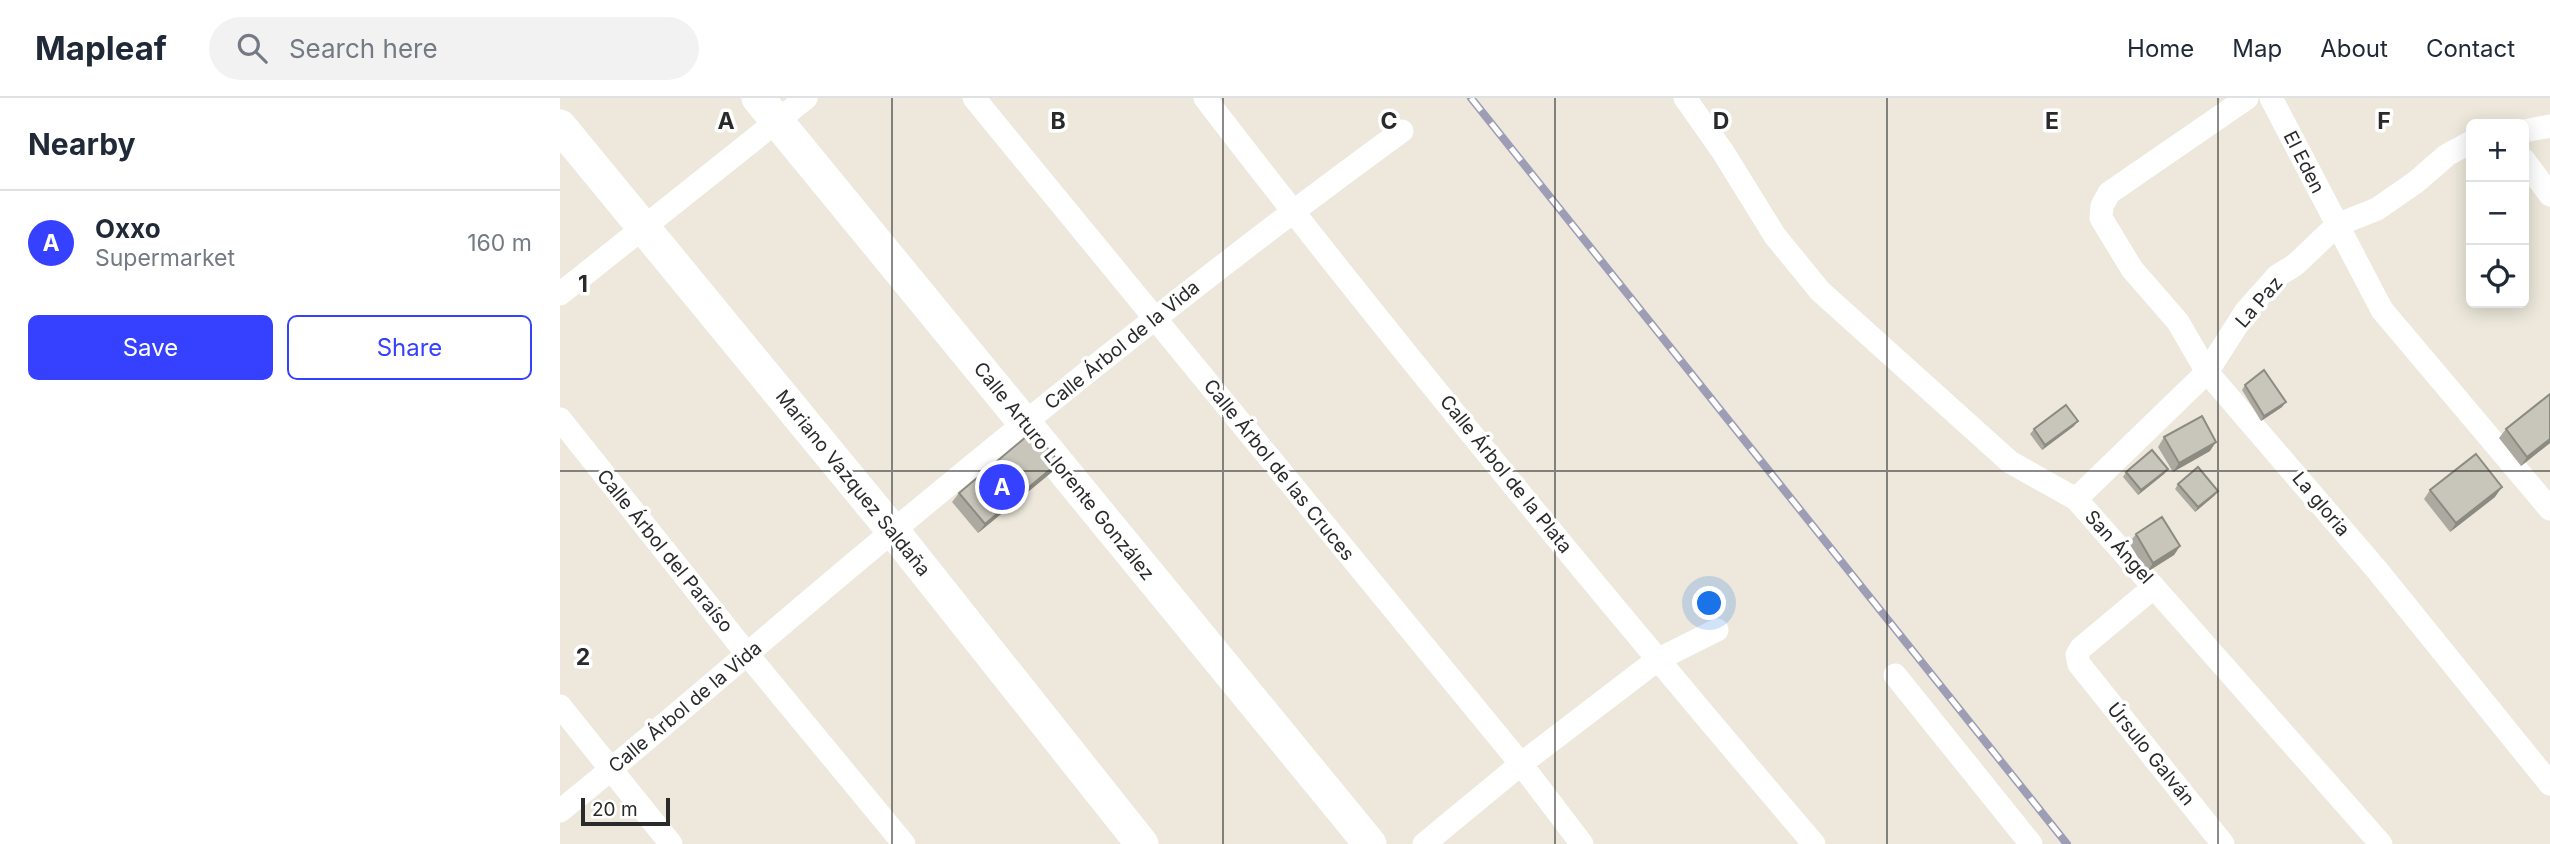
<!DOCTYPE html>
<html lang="en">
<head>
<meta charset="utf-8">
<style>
	:root { --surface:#fff; --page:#f2f2f3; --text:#1f2937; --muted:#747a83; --line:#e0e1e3; --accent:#3640ff }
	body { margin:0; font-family:Inter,sans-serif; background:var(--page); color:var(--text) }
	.controls { position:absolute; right:21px; top:21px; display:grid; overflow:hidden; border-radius:10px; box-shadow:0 4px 18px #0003 }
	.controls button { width:63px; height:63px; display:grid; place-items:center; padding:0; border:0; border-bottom:2px solid var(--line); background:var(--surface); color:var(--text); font:35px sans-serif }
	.scale { position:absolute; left:21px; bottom:18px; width:89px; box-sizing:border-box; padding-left:7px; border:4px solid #2a2a2a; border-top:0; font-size:19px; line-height:24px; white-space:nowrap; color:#2a2a2a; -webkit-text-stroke:5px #fff; paint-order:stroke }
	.you { position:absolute; left:1150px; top:506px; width:24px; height:24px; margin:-18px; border:5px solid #fff; border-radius:50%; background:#1a73e8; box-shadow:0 0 0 10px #1a73e833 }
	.badge { display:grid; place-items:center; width:46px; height:46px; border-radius:50%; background:var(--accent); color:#fff; font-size:23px; font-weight:700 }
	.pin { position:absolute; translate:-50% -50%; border:4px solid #fff; box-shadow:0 2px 7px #0006 }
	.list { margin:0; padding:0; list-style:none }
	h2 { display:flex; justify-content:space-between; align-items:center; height:91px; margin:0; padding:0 28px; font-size:30px }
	h2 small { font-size:23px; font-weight:400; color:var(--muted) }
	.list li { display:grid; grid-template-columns:46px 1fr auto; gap:21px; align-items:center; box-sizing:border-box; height:105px; padding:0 28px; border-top:2px solid var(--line) }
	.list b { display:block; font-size:26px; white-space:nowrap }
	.list p { margin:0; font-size:23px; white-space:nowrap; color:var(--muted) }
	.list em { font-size:23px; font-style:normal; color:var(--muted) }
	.actions { display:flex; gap:14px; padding:21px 28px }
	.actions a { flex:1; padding:16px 0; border:2px solid var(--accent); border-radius:10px; text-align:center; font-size:24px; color:var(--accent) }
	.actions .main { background:var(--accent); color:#fff }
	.icon { flex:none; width:38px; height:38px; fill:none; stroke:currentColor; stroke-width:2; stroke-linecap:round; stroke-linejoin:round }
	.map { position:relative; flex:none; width:1990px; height:746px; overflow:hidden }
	header { display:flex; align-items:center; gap:42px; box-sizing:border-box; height:98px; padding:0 35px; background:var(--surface); border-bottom:2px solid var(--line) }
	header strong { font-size:33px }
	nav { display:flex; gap:38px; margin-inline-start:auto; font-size:24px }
	.search { width:490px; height:63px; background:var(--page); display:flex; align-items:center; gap:18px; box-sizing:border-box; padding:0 24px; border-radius:38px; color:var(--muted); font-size:26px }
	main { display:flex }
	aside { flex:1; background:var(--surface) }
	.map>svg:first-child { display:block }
</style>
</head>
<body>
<header>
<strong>Mapleaf</strong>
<div class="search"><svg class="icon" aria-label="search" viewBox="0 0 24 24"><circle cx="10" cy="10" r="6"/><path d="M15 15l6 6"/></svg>Search here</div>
<nav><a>Home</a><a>Map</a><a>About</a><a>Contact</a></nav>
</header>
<main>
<aside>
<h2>Nearby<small></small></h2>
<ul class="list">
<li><span class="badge">A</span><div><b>Oxxo</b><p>Supermarket</p></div><em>160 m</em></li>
</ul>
<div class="actions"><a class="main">Save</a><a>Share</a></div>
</aside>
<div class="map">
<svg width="1990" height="746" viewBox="0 0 1990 746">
	<rect width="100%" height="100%" fill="#ede8db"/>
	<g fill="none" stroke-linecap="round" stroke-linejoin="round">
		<path stroke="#fff" stroke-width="23" d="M414 0 961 666 1022 746
			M645 0C840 254 1046 502 1254 746
			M1125 0 1163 54 1215 138 1260 193 1450 364 1516 401 1821 746
			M1687 0 1549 95 1542 108 1541 120 1572 171 1618 224 1647 274 1817 472 1990 686
			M1711 0 1822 212 1990 411
			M1964 33 1990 28
			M1964 62 1990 97
			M0 196 246 0
			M0 321 187 556 344 746
			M1516 401 1647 274 1686 213 1717 178 1735 167 1777 127 1817 111 1856 84 1887 57 1911 44
			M1594 489 1521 550 1517 557 1519 566 1663 746
			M1335 577 1471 746
			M0 608 111 746
			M0 713C113 622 221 525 333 433 499 295 667 160 842 33
			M864 746 961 666 1097 562 1157 532"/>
		<path stroke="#fff" stroke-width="33" d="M198 0 810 746
			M0 28 333 433 582 746"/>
		<g stroke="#9d9db6" stroke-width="8">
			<path id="rail" d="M911 0 1507 746"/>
		</g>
		<use href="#rail" stroke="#fff" stroke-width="5" stroke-dasharray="16" stroke-linecap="butt"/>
	</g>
	<path fill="#acaaa0" d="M1685 287 1722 309 1701 323 1682 292Z
		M1514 328 1482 352 1470 336 1474 331Z
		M1946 331 1990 345 1961 368 1939 340Z
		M1604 339 1650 353 1613 374 1598 349Z
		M499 364 492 374 418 435 392 404 399 395Z
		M1566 374 1604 376 1578 397 1563 379Z
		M1618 386 1658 393 1654 398 1635 414 1615 391Z
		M1870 392 1935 399 1890 434 1864 401Z
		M1576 436 1620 448 1614 457 1587 474 1569 445Z"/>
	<path fill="#8c8b82" d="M1726 304 1722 309 1701 323 1704 318Z
		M1518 323 1514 328 1482 352 1485 347Z
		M1990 341V345L1961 368 1967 359Z
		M1656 344 1650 353 1613 374 1619 365Z
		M499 364 492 374 418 435 425 426Z
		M1608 371 1604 376 1578 397 1581 392Z
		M1942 389 1935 399 1890 434 1896 425Z
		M1658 393 1654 398 1635 414 1638 409Z
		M1620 448 1614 457 1587 474 1593 465Z"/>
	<path fill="#c8c6ba" stroke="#8c8b82" stroke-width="2" d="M1704 272 1726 304 1704 318 1685 287Z
		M1990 296V341L1967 359 1946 331Z
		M1506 307 1518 323 1485 347 1474 331Z
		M1642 318 1656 344 1619 365 1604 339Z
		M473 333 499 364 425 426 399 395Z
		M1592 352 1608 371 1581 392 1566 374Z
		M1916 356 1942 389 1896 425 1870 392Z
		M1638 369 1658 393 1638 409 1618 386Z
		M1602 419 1620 448 1593 465 1576 436Z"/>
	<path fill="none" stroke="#2a2a2a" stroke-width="2" stroke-opacity="0.55" d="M332 0V746M663 0V746M995 0V746M1327 0V746M1658 0V746M0 373H1990"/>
	<g text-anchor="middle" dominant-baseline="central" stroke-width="7" stroke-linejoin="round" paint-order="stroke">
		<g font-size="19" fill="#2a2a2a" stroke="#fff">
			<text transform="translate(1744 64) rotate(63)">El Eden</text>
			<text transform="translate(1699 204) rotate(-49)">La Paz</text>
			<text transform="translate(562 247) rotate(-39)">Calle Árbol de la Vida</text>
			<text transform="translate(719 372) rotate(51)">Calle Árbol de las Cruces</text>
			<text transform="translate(504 373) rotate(51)">Calle Arturo Llorente González</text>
			<text transform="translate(946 376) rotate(51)">Calle Árbol de la Plata</text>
			<text transform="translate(293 385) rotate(51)">Mariano Vazquez Saldaña</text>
			<text transform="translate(1761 406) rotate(50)">La gloria</text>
			<text transform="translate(1559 449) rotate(48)">San Ángel</text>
			<text transform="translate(105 453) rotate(51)">Calle Árbol del Paraíso</text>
			<text transform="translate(125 609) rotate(-40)">Calle Árbol de la Vida</text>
			<text transform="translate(1591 656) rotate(51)">Úrsulo Galván</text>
		</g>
	</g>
	<g font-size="23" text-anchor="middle" font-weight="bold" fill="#2a2a2a" stroke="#fff" stroke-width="7" stroke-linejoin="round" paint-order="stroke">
		<text x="166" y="31">A</text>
		<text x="498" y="31">B</text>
		<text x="829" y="31">C</text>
		<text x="1161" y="31">D</text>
		<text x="1492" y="31">E</text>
		<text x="1824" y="31">F</text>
		<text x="23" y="194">1</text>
		<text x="23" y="567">2</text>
	</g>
</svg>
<div class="controls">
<button>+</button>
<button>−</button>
<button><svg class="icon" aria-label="locate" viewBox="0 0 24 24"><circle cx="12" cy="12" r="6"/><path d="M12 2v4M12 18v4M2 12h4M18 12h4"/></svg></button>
</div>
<div class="scale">20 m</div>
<div class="you"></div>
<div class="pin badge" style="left:442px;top:389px">A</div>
</div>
</main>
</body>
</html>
